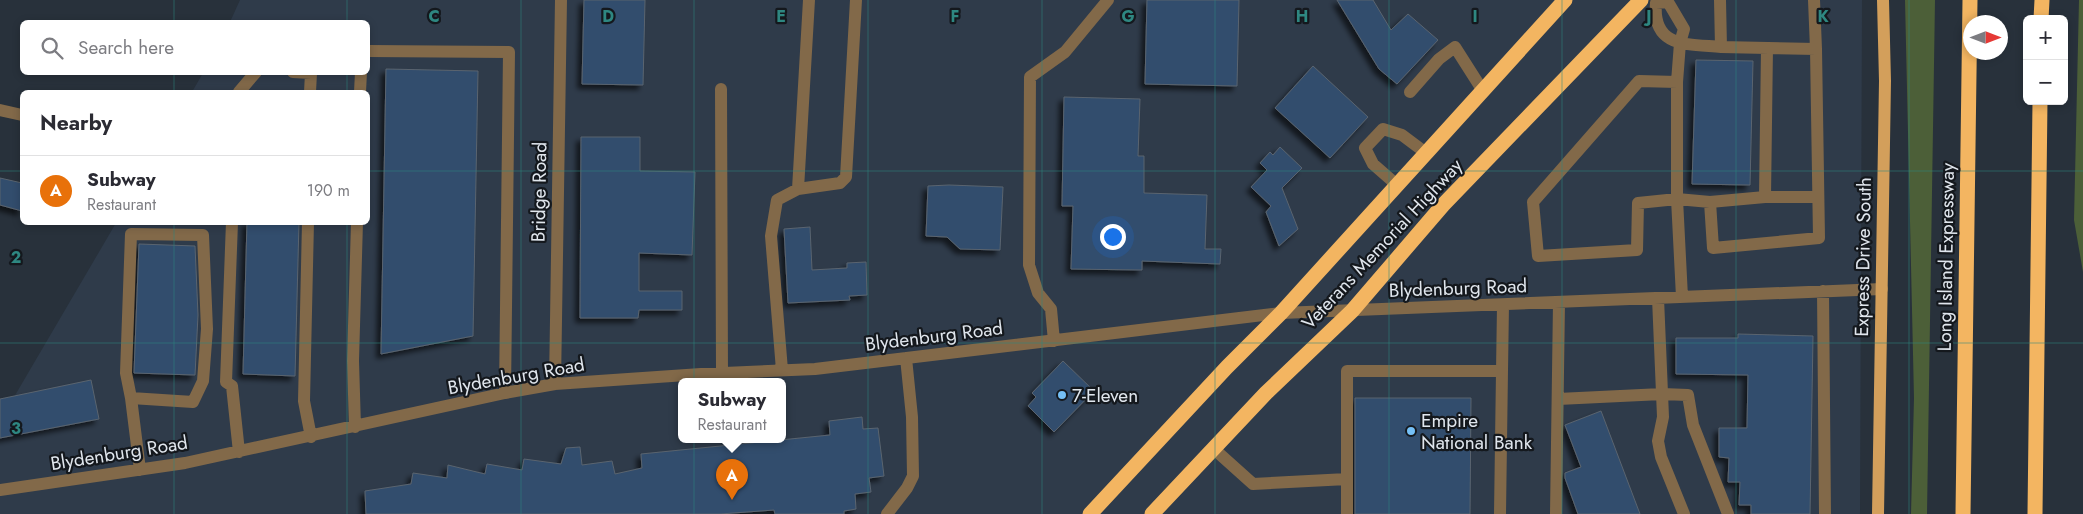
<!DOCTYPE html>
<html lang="en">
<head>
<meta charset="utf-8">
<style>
	:root { --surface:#fff; --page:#f7f7f7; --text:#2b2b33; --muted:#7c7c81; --line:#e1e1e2; --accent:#db2777 }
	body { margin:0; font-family:Jost,sans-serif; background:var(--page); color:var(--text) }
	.controls { position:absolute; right:15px; top:15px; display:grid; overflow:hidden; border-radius:8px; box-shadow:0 2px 8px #0003 }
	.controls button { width:45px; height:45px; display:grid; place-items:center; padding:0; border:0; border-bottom:1px solid var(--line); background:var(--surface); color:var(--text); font:25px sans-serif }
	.compass { position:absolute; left:1963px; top:15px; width:45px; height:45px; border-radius:50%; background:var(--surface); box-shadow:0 2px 8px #0003; rotate:90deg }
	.you { position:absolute; left:1112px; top:236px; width:18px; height:18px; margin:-12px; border:4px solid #fff; border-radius:50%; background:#1a73e8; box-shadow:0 0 0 8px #1a73e833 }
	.badge { display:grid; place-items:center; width:32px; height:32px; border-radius:50%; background:var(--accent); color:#fff; font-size:16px; font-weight:700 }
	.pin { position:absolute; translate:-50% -41px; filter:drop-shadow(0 1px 2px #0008) }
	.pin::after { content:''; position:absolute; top:26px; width:18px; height:15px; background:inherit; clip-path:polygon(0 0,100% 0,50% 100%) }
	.popup { position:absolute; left:678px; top:378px; width:108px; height:65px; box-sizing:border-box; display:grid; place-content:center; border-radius:8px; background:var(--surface); filter:drop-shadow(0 1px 4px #0005); font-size:16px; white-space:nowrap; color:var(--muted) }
	.popup b { font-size:19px; color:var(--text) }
	.popup::after { content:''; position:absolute; left:50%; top:100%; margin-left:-10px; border:10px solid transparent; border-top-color:var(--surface) }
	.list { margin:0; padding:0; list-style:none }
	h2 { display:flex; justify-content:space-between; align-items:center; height:65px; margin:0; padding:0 20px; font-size:21px }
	h2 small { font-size:16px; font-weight:400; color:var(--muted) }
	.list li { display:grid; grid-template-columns:32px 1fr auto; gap:15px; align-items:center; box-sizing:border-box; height:70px; padding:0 20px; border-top:1px solid var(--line) }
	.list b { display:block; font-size:19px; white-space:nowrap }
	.list p { margin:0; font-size:16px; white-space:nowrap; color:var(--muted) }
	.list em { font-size:16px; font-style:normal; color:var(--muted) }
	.icon { flex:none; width:28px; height:28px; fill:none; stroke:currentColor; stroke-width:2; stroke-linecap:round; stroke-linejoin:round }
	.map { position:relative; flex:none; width:2083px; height:514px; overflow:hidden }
	.search { position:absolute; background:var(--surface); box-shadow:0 2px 8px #0003; left:20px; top:20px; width:350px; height:55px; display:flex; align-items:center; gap:12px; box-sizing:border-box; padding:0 18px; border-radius:8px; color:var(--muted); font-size:19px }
	.panel { position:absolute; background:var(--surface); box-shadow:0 2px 8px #0003; left:20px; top:90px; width:350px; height:135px; border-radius:8px }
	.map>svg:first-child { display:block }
</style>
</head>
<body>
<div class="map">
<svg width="2083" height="514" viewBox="0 0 2083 514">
	<defs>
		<filter id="shadow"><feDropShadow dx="-4.5" dy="4.5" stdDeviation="2.5" flood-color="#0009"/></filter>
	</defs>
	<rect width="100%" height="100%" fill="#28313b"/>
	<path fill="#2f3b4a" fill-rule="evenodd" d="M240 0H1862L1860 514H0V421L116 223 368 222V92H192L203 73 368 72V22H230ZM682 381H782V439H682Z"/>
	<path fill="#4c5f38" d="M1905 0H1935L1927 514H1911L1914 398Z
		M2079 0H2083V272L2074 220Z"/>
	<path fill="#314d6d" stroke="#5a646f" filter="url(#shadow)" d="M584 0H645L643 85 582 84Z
		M1147 0H1239L1237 86 1145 84Z
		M1337 0H1373L1391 30 1408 14 1438 40 1397 84 1379 69Z
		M1696 60 1753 61 1750 185 1692 184Z
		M1313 66 1368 117 1330 158 1275 108Z
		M386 69 478 71 473 336 381 354Z
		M1064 97 1140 99 1138 156H1144V193L1207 195 1205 249H1221L1220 264 1142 261V270L1071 269 1073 206H1062Z
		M581 137H640V171L695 172 692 255 639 253V291H682V310H639L638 318H580Z
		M1280 147 1302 168 1282 188 1298 229 1279 246 1266 212 1271 206 1251 187 1267 170 1260 163 1270 152 1273 155Z
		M0 178 22 183V211L0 205Z
		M949 185 1003 187 1000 250 960 249 947 237 926 236 928 186Z
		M247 222H299L295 376 243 374Z
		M810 227 812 270 847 268V263L866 262 867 295 849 296 850 300 788 303 784 229Z
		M139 244 195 246 198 315 195 375 134 373Z
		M1738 334 1813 336 1810 514H1751V505H1739L1740 482H1728L1729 458 1719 457V428H1747L1748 375 1676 374V338H1738Z
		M1063 361 1094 391 1054 432 1028 406 1036 397 1032 393Z
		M91 380 99 419 0 438V399Z
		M1355 398H1471L1470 514H1355Z
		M1601 411 1640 514H1578L1565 478V473L1581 467 1565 425Z
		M862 417 863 429 878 428 884 476 869 478 871 492 855 494 856 509 844 511V514H775L774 510 720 514H366L365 491 411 484 413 473 447 478 448 465 485 474 487 464 522 470 524 459 561 464 566 448 580 447 582 465 612 461 615 474 642 468 641 454 830 435 829 421Z"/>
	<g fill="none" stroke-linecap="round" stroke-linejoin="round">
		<path stroke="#826949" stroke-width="12" d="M1721 47 1816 49
			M1767 48 1765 197H1818
			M368 51 509 52 505 393
			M293 72 311 73 310 92
			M1677 82V199L1710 202 1713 248 1819 238 1816 49 1814 0
			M721 89 722 373
			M239 92 256 72
			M360 92 361 72
			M1410 92 1439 59 1455 47 1483 91
			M0 110 22 115
			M1397 185 1373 164 1365 148 1383 129 1402 135 1426 153
			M798 189 809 0
			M1710 202 1765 197
			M232 222 226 382 232 386 239 452
			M308 222 304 401 311 437
			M1823 291 1825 514
			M1682 297 1677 199 1638 203 1637 250 1538 256 1533 202 1639 81 1677 82 1680 43 1684 29 1668 2 1656 3C1652 48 1688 44 1721 47L1720 0
			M1658 298 1663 417 1658 441 1661 457 1684 514
			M1054 341 1051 309 1038 293 1029 265 1030 77 1065 52 1108 0
			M782 370 771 236 777 200 798 189 840 183 846 177 856 0
			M555 384 561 0
			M131 398 126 373 131 234 203 235 207 329 203 381 193 402 131 398 140 470
			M1558 399 1662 394 1688 395 1693 425 1728 514
			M355 427 353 361 357 222
			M1214 449 1253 484 1347 479V514
			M1347 479V371H1502L1503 305
			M0 490 185 463 505 393 555 384 701 374 815 369 1281 313 1882 289
			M887 514 907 488 913 476 912 417 906 358
			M1500 514 1502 371
			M1556 514 1559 302"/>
		<path stroke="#d39f5b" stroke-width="12" d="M1878 514 1885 81 1883 0"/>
		<path stroke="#f3b561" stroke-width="15" d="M2041 19 2042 0
			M1090 514 1227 367 1281 313 1565 0
			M1152 514 1266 393 1352 311 1443 205 1641 0
			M1963 514 1970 0
			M2035 514 2040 101"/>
	</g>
	<path fill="none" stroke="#2e8781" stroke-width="1" stroke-opacity="0.55" d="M174 0V22M347 0V22M521 0V514M694 0V514M868 0V514M1042 0V514M1215 0V514M1389 0V514M1562 0V514M1736 0V514M1909 0V514M174 72V92M347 72V92M0 171H22M368 171H2083M174 222V514M347 222V514M0 343H2083"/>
	<g fill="#75c0f6" stroke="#14181d" stroke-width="2">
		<circle cx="1062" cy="395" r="5"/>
		<circle cx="1411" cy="431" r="5"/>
	</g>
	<g text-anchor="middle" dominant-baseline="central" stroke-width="4.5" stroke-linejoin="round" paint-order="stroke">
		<g font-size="19" fill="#e0e6ed" stroke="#14181d">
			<text transform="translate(539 192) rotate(-89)">Bridge Road</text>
			<text transform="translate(1382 244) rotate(-47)">Veterans Memorial Highway</text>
			<text transform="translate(1863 257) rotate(-89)">Express Drive South</text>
			<text transform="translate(1946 257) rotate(-89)">Long Island Expressway</text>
			<text transform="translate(1458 288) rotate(-2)">Blydenburg Road</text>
			<text transform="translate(934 336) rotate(-7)">Blydenburg Road</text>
			<text transform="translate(516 376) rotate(-10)">Blydenburg Road</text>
			<text transform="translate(119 453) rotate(-9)">Blydenburg Road</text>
		</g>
		<g font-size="19" fill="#e0e6ed" stroke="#14181d" text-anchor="start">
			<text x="1072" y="395">7-Eleven</text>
			<text x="1421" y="420">Empire<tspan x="1421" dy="22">National Bank</tspan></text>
		</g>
	</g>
	<g font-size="16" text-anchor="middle" font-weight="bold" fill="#2e8781" stroke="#14181d" stroke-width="4.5" stroke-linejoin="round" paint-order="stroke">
		<text x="434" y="22">C</text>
		<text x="608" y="22">D</text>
		<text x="781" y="22">E</text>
		<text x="955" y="22">F</text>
		<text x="1128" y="22">G</text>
		<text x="1302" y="22">H</text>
		<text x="1475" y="22">I</text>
		<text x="1649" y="22">J</text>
		<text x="1823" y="22">K</text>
		<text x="16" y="263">2</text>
		<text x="16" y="434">3</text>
	</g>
</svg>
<div class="controls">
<button>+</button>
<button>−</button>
</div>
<svg class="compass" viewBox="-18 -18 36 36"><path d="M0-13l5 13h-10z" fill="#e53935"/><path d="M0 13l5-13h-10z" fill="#7c7c81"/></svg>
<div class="you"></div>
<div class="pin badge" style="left:732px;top:500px;background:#e8710a">A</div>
<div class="popup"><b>Subway</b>Restaurant</div>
<div class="search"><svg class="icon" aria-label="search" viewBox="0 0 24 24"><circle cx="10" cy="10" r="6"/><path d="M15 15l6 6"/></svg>Search here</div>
<section class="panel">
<h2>Nearby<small></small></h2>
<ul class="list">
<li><span class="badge" style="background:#e8710a">A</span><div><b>Subway</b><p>Restaurant</p></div><em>190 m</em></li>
</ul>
</section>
</div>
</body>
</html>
